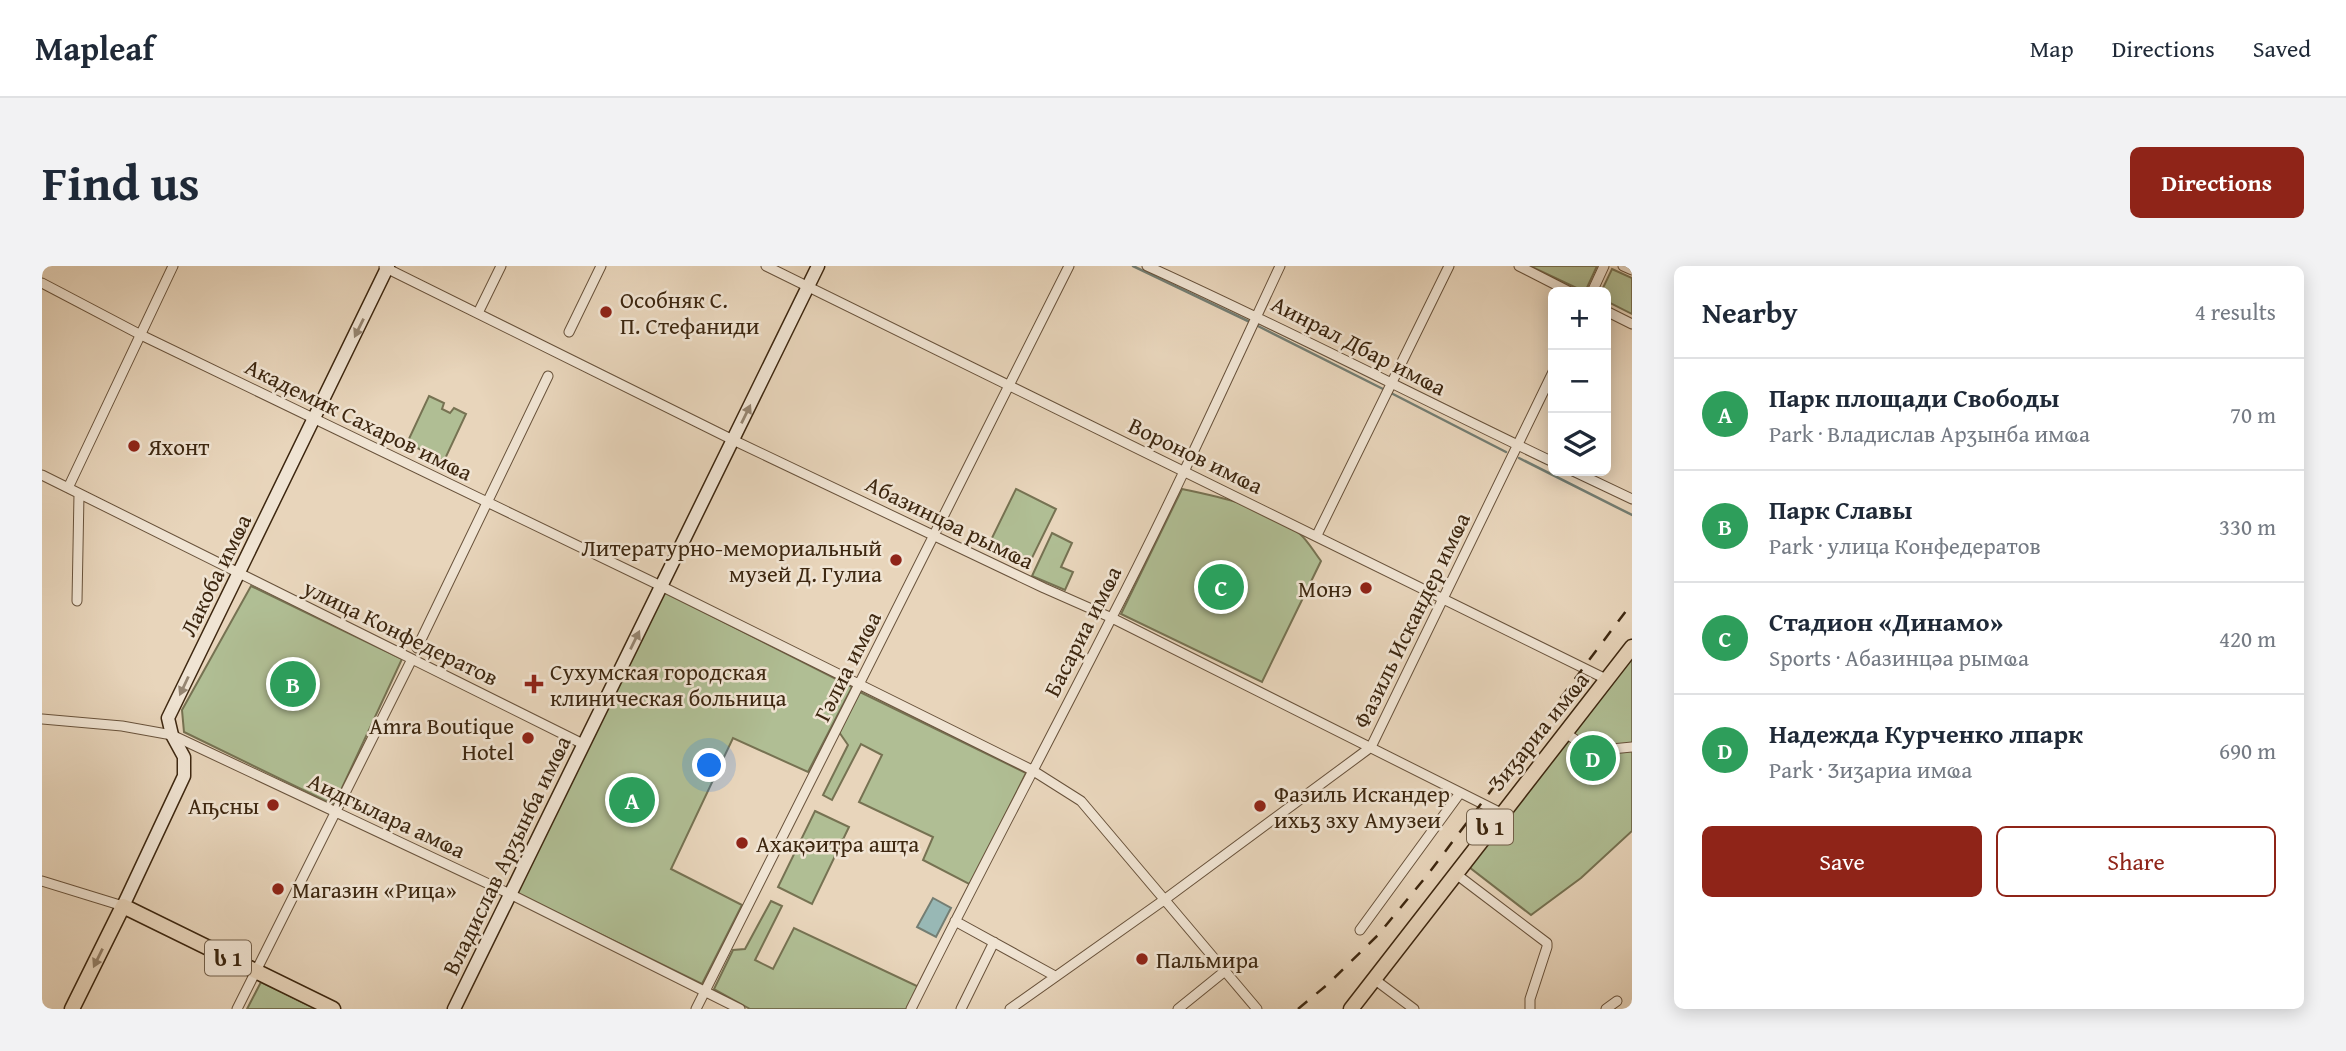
<!DOCTYPE html>
<html lang="en">
<head>
<meta charset="utf-8">
<style>
	:root { --surface:#fff; --page:#f2f2f3; --text:#1f2937; --muted:#747a83; --line:#e0e1e3; --accent:#8f2418 }
	body { margin:0; font-family:"Gentium Book Plus","Noto Serif Georgian",serif; background:var(--page); color:var(--text) }
	.controls { position:absolute; right:21px; top:21px; display:grid; overflow:hidden; border-radius:10px; box-shadow:0 4px 18px #0003 }
	.controls button { width:63px; height:63px; display:grid; place-items:center; padding:0; border:0; border-bottom:2px solid var(--line); background:var(--surface); color:var(--text); font:35px sans-serif }
	.you { position:absolute; left:668px; top:500px; width:24px; height:24px; margin:-18px; border:5px solid #fff; border-radius:50%; background:#1a73e8; box-shadow:0 0 0 10px #1a73e833 }
	.badge { display:grid; place-items:center; width:46px; height:46px; border-radius:50%; background:var(--accent); color:#fff; font-size:23px; font-weight:700 }
	.pin { position:absolute; translate:-50% -50%; border:4px solid #fff; box-shadow:0 2px 7px #0006 }
	.list { margin:0; padding:0; list-style:none }
	h2 { display:flex; justify-content:space-between; align-items:center; height:91px; margin:0; padding:0 28px; font-size:30px }
	h2 small { font-size:23px; font-weight:400; color:var(--muted) }
	.list li { display:grid; grid-template-columns:46px 1fr auto; gap:21px; align-items:center; box-sizing:border-box; height:112px; padding:0 28px; border-top:2px solid var(--line) }
	.list b { display:block; font-size:26px; white-space:nowrap }
	.list p { margin:0; font-size:23px; white-space:nowrap; color:var(--muted) }
	.list em { font-size:23px; font-style:normal; color:var(--muted) }
	.actions { display:flex; gap:14px; padding:21px 28px }
	.actions a { flex:1; padding:16px 0; border:2px solid var(--accent); border-radius:10px; text-align:center; font-size:24px; color:var(--accent) }
	.actions .main { background:var(--accent); color:#fff }
	.icon { flex:none; width:38px; height:38px; fill:none; stroke:currentColor; stroke-width:2; stroke-linecap:round; stroke-linejoin:round }
	.map { position:relative; flex:none; width:1590px; height:743px; overflow:hidden; border-radius:10px }
	header { display:flex; align-items:center; gap:42px; box-sizing:border-box; height:98px; padding:0 35px; background:var(--surface); border-bottom:2px solid var(--line) }
	header strong { font-size:33px }
	nav { display:flex; gap:38px; margin-inline-start:auto; font-size:24px }
	.intro { display:flex; align-items:center; justify-content:space-between; box-sizing:border-box; height:168px; padding:0 42px }
	h1 { margin:0; font-size:49px }
	.button { padding:18px 32px; border-radius:10px; background:var(--accent); color:#fff; font-size:24px; font-weight:700 }
	main { display:flex; gap:42px; padding:0 42px }
	aside { flex:1; background:var(--surface); border-radius:10px; box-shadow:0 4px 18px #0003 }
	.map>svg:first-child { display:block }
</style>
</head>
<body>
<header>
<strong>Mapleaf</strong>
<nav><a>Map</a><a>Directions</a><a>Saved</a></nav>
</header>
<div class="intro"><h1>Find us</h1><a class="button">Directions</a></div>
<main>
<div class="map">
<svg width="1590" height="743" viewBox="0 0 1590 743">
	<rect width="100%" height="100%" fill="#e8d5bb"/>
	<filter id="stains"><feTurbulence type="fractalNoise" baseFrequency=".00286" numOctaves="4"/><feColorMatrix values="0 0 0 0 .2 0 0 0 0 .09 0 0 0 0 .02 0 0 0 .5 -.17"/></filter>
	<radialGradient id="worn" r=".72"><stop offset=".6" stop-color="#630" stop-opacity="0"/><stop offset="1" stop-color="#630" stop-opacity=".3"/></radialGradient>
	<path fill="#b0be94" stroke="#767252" stroke-width="2" d="M1488 0H1555L1543 26Z
		M1570 3 1590 12V48L1564 35V26H1559Z
		M387 130 402 137 400 143 408 147 412 142 424 148 402 195 365 177Z
		M974 223 1014 243 988 296 948 276Z
		M1140 223C1181 232 1225 240 1258 268 1266 275 1272 286 1279 295L1220 416 1079 348Z
		M1010 267 1030 277 1019 301 1031 306 1023 324 990 310Z
		M209 320 360 393 292 539 142 466 140 444Z
		M619 324 810 421 766 506 691 472 629 603 700 639 660 718 472 626Z
		M1590 390V565L1539 612 1489 649 1427 601Z
		M818 426 984 507 929 619 881 594 891 571 817 536 840 489 819 478 790 534 781 529 806 479 797 466Z
		M773 545 807 561 770 638 736 621Z
		M729 635 740 640 713 694 731 703 752 662 877 721 867 743H708L672 723 691 684 703 683Z
		M219 716 274 743H205Z"/>
	<path fill="#98b8b5" stroke="#747e73" stroke-width="2" d="M891 632 909 642 894 671 875 661Z"/>
	<g fill="none" stroke-linecap="round" stroke-linejoin="round">
		<path stroke="#747e73" stroke-width="2.5" d="M1091 0 1208 56
			M1214 59 1343 124
			M1349 127 1464 186
			M1477 192 1590 249"/>
		<g stroke="#68523b" stroke-width="11">
			<path id="minor" d="M724 0 1566 414
				M1105 0C1242 62 1375 131 1511 196
				M1477 0 1528 26
				M1581 0 1590 4
				M342 1 691 174 1002 322 1070 352 1459 547
				M0 17 99 69 619 320 990 504 1039 535 1215 743
				M1550 26 1562 0
				M1564 45 1590 58
				M436 47 459 0
				M527 66 559 0
				M1531 205 1590 233
				M0 209 541 478
				M26 222 131 0
				M1275 269 1407 0
				M35 335 37 228
				M375 382 506 110
				M0 453 80 460 130 469 468 628 698 743
				M1525 468 1550 485 1590 481
				M1414 608 1505 677V681L1488 733V743
				M0 615 81 640
				M913 655 1013 710
				M1318 664 1418 527
				M1332 713 1372 743
				M195 743 370 393
				M654 743 1027 0
				M869 743C934 612 1003 483 1069 353 1129 237 1183 118 1238 0
				M919 743 952 676
				M968 743 1122 634 1329 481 1511 106
				M1136 743 1183 705
				M1564 743 1575 735"/>
		</g>
		<g stroke="#3d2710" stroke-width="15">
			<path id="secondary" d="M81 640 142 510V491L130 469 126 452 346 0
				M412 743 776 0"/>
		</g>
		<g stroke="#3d2710" stroke-width="17">
			<path id="trunk" d="M30 743 81 640 291 743
				M1309 743 1590 381"/>
		</g>
		<use href="#minor" stroke="#f0e4d3" stroke-width="9"/>
		<use href="#secondary" stroke="#f0e4d3" stroke-width="12"/>
		<use href="#trunk" stroke="#e8d5bb" stroke-width="14"/>
		<path stroke="#3d2710" stroke-width="2.5" stroke-dasharray="12 12" stroke-linecap="butt" d="M1256 743 1286 718 1336 669 1387 607 1590 337"/>
	</g>
	<defs><path id="oneway-solid" d="M-6-.8H1V-3.2L6.5 0L1 3.2V.8H-6Z" transform="scale(1.75)"/></defs>
	<g fill="#968672">
		<use href="#oneway-solid" transform="translate(317 62) rotate(116)"/>
		<use href="#oneway-solid" transform="translate(704 148) rotate(-64)"/>
		<use href="#oneway-solid" transform="translate(593 374) rotate(-64)"/>
		<use href="#oneway-solid" transform="translate(142 420) rotate(115)"/>
	</g>
	<use fill="#927e66" href="#oneway-solid" transform="translate(56 692) rotate(116)"/>
	<g fill="#8f2418" stroke="#f0e4d3" stroke-width="2.5">
		<circle cx="564" cy="46" r="7"/>
		<circle cx="92" cy="180" r="7"/>
		<circle cx="854" cy="294" r="7"/>
		<circle cx="1324" cy="322" r="7"/>
		<path d="M488.5 407.5h7v7h7v7h-7v7h-7v-7h-7v-7h7z"/>
		<circle cx="486" cy="472" r="7"/>
		<circle cx="231" cy="539" r="7"/>
		<circle cx="1218" cy="540" r="7"/>
		<circle cx="700" cy="577" r="7"/>
		<circle cx="236" cy="623" r="7"/>
		<circle cx="1100" cy="693" r="7"/>
	</g>
	<g text-anchor="middle" dominant-baseline="central" stroke-width="5" stroke-linejoin="round" paint-order="stroke">
		<g fill="#f0e4d3" stroke="#73604a" stroke-width="2">
			<rect x="1425" y="543.5" width="46" height="35" rx="5"/>
			<rect x="163" y="674.5" width="46" height="35" rx="5"/>
		</g>
		<g font-size="21" font-weight="bold" fill="#3d2710">
			<text x="1448" y="561">ს 1</text>
			<text x="186" y="692">ს 1</text>
		</g>
		<g font-size="23" fill="#3d2710" stroke="#f0e4d3" text-anchor="start">
			<text x="578" y="33">Особняк С.<tspan x="578" dy="26">П. Стефаниди</tspan></text>
			<text x="106" y="180">Яхонт</text>
			<text x="840" y="281" text-anchor="end">Литературно-мемориальный<tspan x="840" dy="26">музей Д. Гулиа</tspan></text>
			<text x="1310" y="322" text-anchor="end">Монэ</text>
			<text x="508" y="405">Сухумская городская<tspan x="508" dy="26">клиническая больница</tspan></text>
			<text x="472" y="459" text-anchor="end">Amra Boutique<tspan x="472" dy="26">Hotel</tspan></text>
			<text x="1232" y="527">Фазиль Искандер<tspan x="1232" dy="26">ихьӡ зху Амузеи</tspan></text>
			<text x="217" y="539" text-anchor="end">Аҧсны</text>
			<text x="714" y="577">Ахақәиҭра ашҭа</text>
			<text x="250" y="623">Магазин «Рица»</text>
			<text x="1114" y="693">Пальмира</text>
		</g>
		<g font-size="23" fill="#3d2710" stroke="#f0e4d3">
			<text transform="translate(1317 79) rotate(27)">Аинрал Дбар имҩа</text>
			<text transform="translate(317 153) rotate(26)">Академик Сахаров имҩа</text>
			<text transform="translate(1154 189) rotate(26)">Воронов имҩа</text>
			<text transform="translate(908 256) rotate(26)">Абазинцәа рымҩа</text>
			<text transform="translate(173 309) rotate(-64)">Лакоба имҩа</text>
			<text transform="translate(1369 354) rotate(-64)">Фазиль Искандер имҩа</text>
			<text transform="translate(1040 365) rotate(-63)">Басариа имҩа</text>
			<text transform="translate(359 366) rotate(26)">улица Конфедератов</text>
			<text transform="translate(805 400) rotate(-63)">Гәлиа имҩа</text>
			<text transform="translate(1496 465) rotate(-51)">Ӡиӡариа имҩа</text>
			<text transform="translate(345 549) rotate(25)">Аидгылара амҩа</text>
			<text transform="translate(464 589) rotate(-64)">Владислав Арӡынба имҩа</text>
		</g>
	</g>
	<rect width="100%" height="100%" filter="url(#stains)"/>
	<rect width="100%" height="100%" fill="url(#worn)"/>
</svg>
<div class="controls">
<button>+</button>
<button>−</button>
<button><svg class="icon" aria-label="layers" viewBox="0 0 24 24"><path d="M12 4l9 5-9 5-9-5zM3 14l9 5 9-5"/></svg></button>
</div>
<div class="you"></div>
<div class="pin badge" style="left:590px;top:534px;background:#2e9e5b">A</div>
<div class="pin badge" style="left:251px;top:418px;background:#2e9e5b">B</div>
<div class="pin badge" style="left:1179px;top:321px;background:#2e9e5b">C</div>
<div class="pin badge" style="left:1551px;top:492px;background:#2e9e5b">D</div>
</div>
<aside>
<h2>Nearby<small>4 results</small></h2>
<ul class="list">
<li><span class="badge" style="background:#2e9e5b">A</span><div><b>Парк площади Свободы</b><p>Park · Владислав Арӡынба имҩа</p></div><em>70 m</em></li>
<li><span class="badge" style="background:#2e9e5b">B</span><div><b>Парк Славы</b><p>Park · улица Конфедератов</p></div><em>330 m</em></li>
<li><span class="badge" style="background:#2e9e5b">C</span><div><b>Cтадион «Динамо»</b><p>Sports · Абазинцәа рымҩа</p></div><em>420 m</em></li>
<li><span class="badge" style="background:#2e9e5b">D</span><div><b>Надежда Курченко лпарк</b><p>Park · Ӡиӡариа имҩа</p></div><em>690 m</em></li>
</ul>
<div class="actions"><a class="main">Save</a><a>Share</a></div>
</aside>
</main>
</body>
</html>
